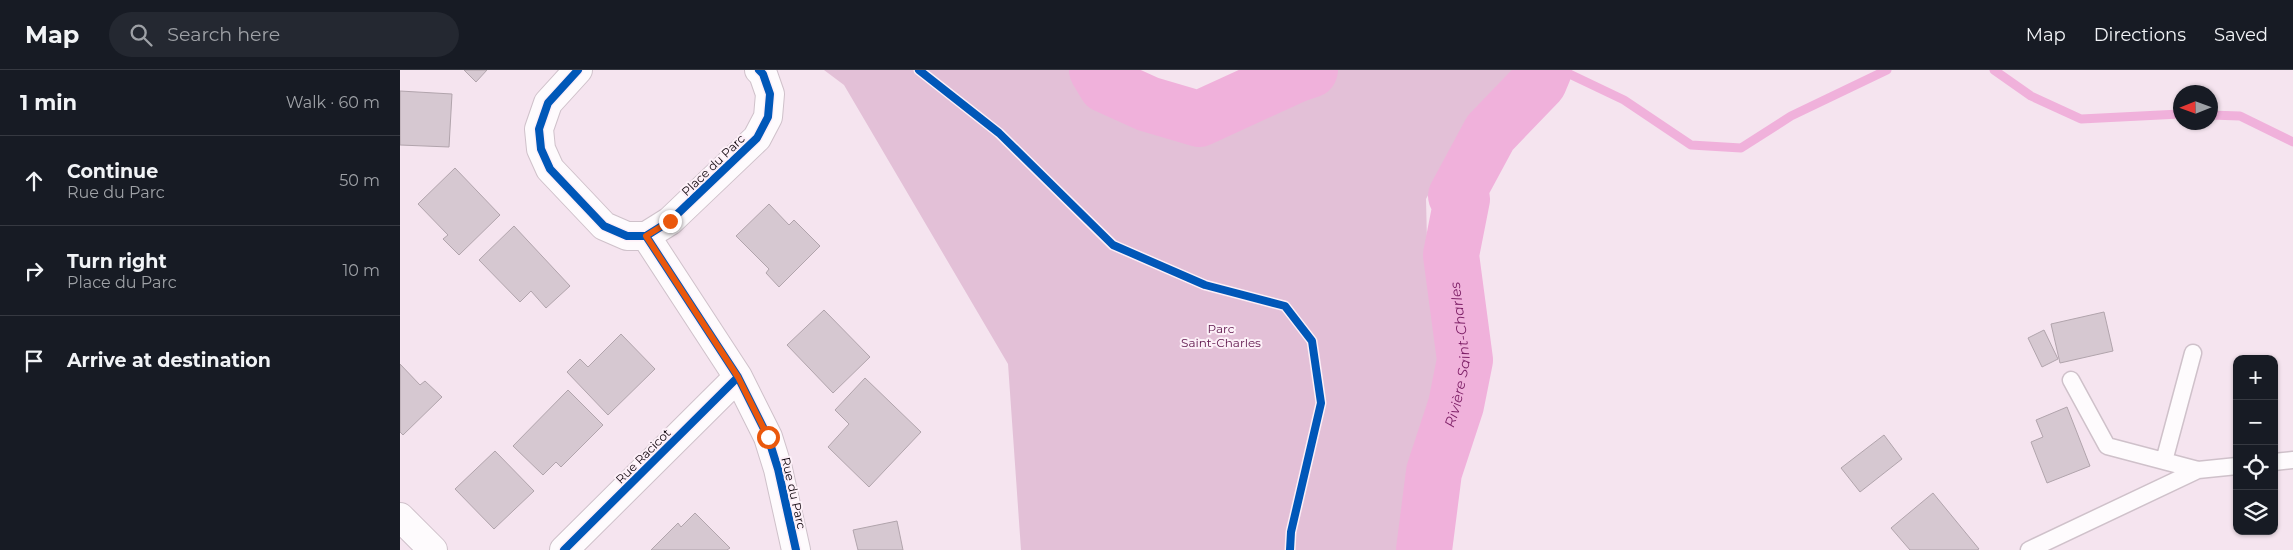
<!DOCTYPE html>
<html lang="en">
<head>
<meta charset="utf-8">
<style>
	:root { --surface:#171b24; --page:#242831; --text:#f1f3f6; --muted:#9ea1a6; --line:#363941 }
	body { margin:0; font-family:Montserrat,sans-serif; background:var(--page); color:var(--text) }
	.controls { position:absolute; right:15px; bottom:15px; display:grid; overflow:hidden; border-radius:10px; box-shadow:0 1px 4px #0004 }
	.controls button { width:45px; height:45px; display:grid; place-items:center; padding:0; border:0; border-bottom:1px solid var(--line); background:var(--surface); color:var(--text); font:25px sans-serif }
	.compass { position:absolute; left:1773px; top:15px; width:45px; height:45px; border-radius:50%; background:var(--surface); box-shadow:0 1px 4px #0004; rotate:269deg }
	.stop { position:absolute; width:15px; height:15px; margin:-11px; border:4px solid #ea580c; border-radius:50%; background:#fff }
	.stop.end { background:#ea580c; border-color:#fff; box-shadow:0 1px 5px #0008 }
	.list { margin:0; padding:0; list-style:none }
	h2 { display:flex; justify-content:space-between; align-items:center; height:65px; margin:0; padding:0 20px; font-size:21px }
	h2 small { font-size:16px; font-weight:400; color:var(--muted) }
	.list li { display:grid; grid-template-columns:32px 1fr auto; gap:15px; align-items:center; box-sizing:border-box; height:90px; padding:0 20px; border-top:1px solid var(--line) }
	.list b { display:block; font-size:19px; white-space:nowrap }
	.list p { margin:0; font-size:16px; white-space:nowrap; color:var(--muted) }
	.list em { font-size:16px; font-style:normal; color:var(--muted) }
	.icon { flex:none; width:28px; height:28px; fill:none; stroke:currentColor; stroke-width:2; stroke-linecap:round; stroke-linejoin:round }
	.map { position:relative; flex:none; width:1893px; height:480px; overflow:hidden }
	header { display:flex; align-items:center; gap:30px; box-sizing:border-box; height:70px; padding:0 25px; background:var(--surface); border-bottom:1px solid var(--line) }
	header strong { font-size:24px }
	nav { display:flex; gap:28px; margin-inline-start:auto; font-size:18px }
	.search { width:350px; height:45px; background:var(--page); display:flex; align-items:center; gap:12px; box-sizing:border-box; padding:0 18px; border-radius:28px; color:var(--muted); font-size:19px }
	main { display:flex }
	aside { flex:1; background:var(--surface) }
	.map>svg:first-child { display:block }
</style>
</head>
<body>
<header>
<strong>Map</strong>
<div class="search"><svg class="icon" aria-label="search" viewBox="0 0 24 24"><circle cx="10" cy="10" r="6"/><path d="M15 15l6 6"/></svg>Search here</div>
<nav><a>Map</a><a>Directions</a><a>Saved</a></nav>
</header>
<main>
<aside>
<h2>1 min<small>Walk · 60 m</small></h2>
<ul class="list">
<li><svg class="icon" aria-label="ahead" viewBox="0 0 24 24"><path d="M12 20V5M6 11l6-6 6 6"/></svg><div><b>Continue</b><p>Rue du Parc</p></div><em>50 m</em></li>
<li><svg class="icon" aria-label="right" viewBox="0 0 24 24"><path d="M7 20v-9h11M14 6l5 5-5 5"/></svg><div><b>Turn right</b><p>Place du Parc</p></div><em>10 m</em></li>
<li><svg class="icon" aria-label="arrive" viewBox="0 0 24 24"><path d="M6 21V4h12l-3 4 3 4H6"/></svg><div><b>Arrive at destination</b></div></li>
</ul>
</aside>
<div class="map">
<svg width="1893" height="480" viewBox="0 0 1893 480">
	<rect width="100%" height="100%" fill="#f5e4ef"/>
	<path fill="#e3c0d7" d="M424 0H697L706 15 748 34 799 49 895 5 910 0H1126L1090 30 1055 74 1026 129 1027 171 1039 282 1006 463 1007 480H621L608 294 444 15Z"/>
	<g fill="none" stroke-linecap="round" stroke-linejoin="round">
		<path stroke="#f0b1db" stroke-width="9" d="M1161 0 1224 30 1291 75 1341 78 1391 46 1487 0
			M1594 0 1631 26 1681 49 1780 44
			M1810 45 1840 46 1893 72"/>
		<g stroke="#f0b1db" stroke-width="56">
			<path d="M697 0 706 15 748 34 799 49 895 5 910 0"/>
			<path id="s1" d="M1024 480 1034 402 1056 335 1065 290 1051 185 1062 129 1056 126 1090 63 1139 12 1144 0"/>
		</g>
	</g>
	<path fill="#d6c8d1" stroke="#b1a4ac" d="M64 0H87L76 12Z
		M0 21 52 24 49 77 0 75Z
		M55 98 100 145 59 185 43 169 48 165 18 134Z
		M369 134 389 155 394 150 420 176 379 217 366 203 369 199 336 166Z
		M114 156 170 216 146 238 131 221 120 232 79 190Z
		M424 240 470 287 433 323 387 275Z
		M1704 242 1713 281 1660 293 1651 254Z
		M1644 260 1658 289 1642 297 1628 268Z
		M221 264 255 299 208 345 167 302 180 289 188 297Z
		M0 294 20 315 25 311 42 327 3 365 0 362Z
		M465 308 521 362 469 417 428 377 449 354 435 340Z
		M168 320 203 355 161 397 156 392 143 405 113 376Z
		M1667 337 1690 396 1647 413 1631 372 1643 367 1636 350Z
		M1484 365 1502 389 1460 422 1441 398Z
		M95 381 134 421 94 459 55 419Z
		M1533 423 1579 479 1577 480H1510L1491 458Z
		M295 443 330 478 327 480H251L278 453 281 457Z
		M497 451 503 480H458L453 460Z"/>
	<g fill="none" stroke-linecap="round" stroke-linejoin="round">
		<g stroke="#cfc1ca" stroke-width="19">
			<path id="service" d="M1671 310 1707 376 1798 400
				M1764 391 1793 283
				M1874 392 1893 390
				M1629 480 1798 400 1837 396"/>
		</g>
		<g stroke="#cfc1ca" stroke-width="30">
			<path id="minor" d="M178 0 148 33 139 59 141 79 150 99 204 156 227 166H246L270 151 357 68 368 47 370 24 363 4 359 0
				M246 166 338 307 368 367 378 399 396 480
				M0 447 33 480
				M164 480 338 307"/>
		</g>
		<use href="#service" stroke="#fefbfd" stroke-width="16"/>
		<use href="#minor" stroke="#fefbfd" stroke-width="28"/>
		<g stroke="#fdf0f8" stroke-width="11">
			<path id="cycleway" d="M178 0 148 33 139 59 141 79 150 99 204 156 227 166H246L270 151 357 68 368 47 370 24 363 4 359 0
				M519 0 599 63 713 175 805 215 885 236 912 271 921 333 891 462 890 480
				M246 166 338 307 368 367 378 399 396 480
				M164 480 338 307"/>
		</g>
		<use href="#cycleway" stroke="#0057b8" stroke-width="8"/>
	</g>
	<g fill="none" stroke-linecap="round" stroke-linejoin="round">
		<path stroke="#ea580c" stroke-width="6" d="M270 151 246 166 338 307 368 367"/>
	</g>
	<g text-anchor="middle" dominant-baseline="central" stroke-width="4" stroke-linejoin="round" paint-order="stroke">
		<g font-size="12" fill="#130910" stroke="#fdf0f8">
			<text transform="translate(313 95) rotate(-44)">Place du Parc</text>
			<text transform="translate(243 386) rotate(-45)">Rue Racicot</text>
			<text transform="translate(394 423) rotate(77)">Rue du Parc</text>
		</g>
		<g font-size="12" fill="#5d154b" stroke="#fdf0f8">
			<text x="821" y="258">Parc<tspan x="821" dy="14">Saint-Charles</tspan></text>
		</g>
		<g font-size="14" font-style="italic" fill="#7c1e65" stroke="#fdf0f8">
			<text stroke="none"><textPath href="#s1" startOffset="200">Rivière Saint-Charles</textPath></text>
		</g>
	</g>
</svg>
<div class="controls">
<button>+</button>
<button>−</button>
<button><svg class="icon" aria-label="locate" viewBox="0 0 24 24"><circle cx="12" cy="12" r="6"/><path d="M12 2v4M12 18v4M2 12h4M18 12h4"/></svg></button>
<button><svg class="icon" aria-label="layers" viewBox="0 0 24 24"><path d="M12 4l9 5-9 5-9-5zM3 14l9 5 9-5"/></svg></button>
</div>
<svg class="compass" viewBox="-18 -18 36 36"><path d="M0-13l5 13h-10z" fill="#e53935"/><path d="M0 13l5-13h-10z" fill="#9ea1a6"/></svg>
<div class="stop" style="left:368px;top:367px"></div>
<div class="stop end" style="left:270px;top:151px"></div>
</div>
</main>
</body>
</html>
